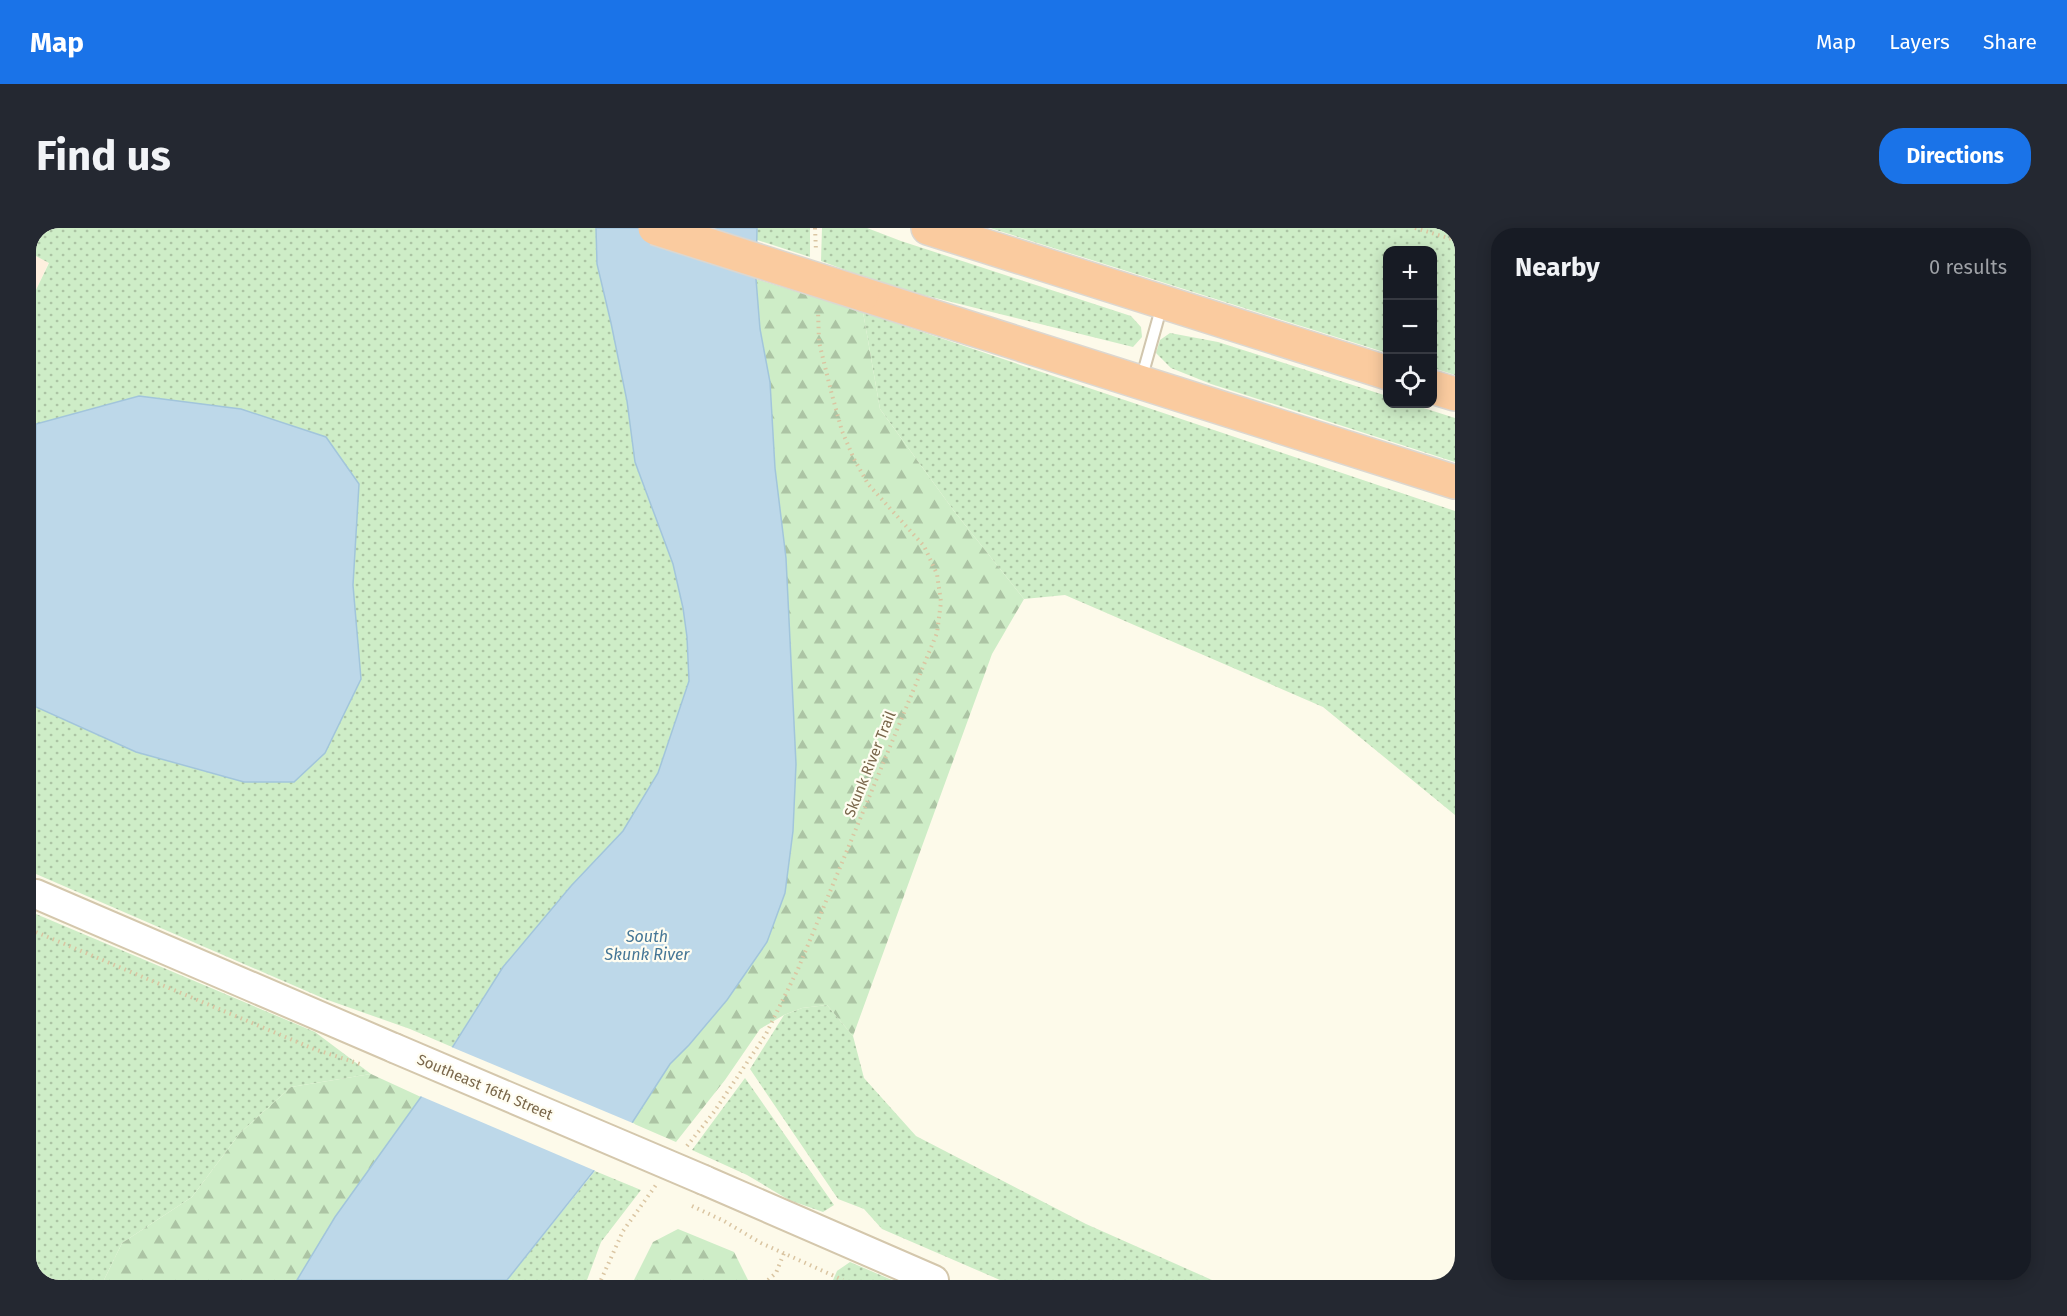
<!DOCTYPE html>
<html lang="en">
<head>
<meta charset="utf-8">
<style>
	:root { --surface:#171b24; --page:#242831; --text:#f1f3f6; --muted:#9ea1a6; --line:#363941; --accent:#1a73e8 }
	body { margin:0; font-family:"Fira Sans",sans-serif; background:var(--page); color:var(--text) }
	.controls { position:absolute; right:18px; top:18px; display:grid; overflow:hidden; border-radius:12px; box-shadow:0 3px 15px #0003 }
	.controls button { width:54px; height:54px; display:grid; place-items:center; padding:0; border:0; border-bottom:2px solid var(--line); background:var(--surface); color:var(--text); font:30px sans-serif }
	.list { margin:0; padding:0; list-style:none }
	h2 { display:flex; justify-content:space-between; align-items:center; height:78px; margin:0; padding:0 24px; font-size:26px }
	h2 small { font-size:20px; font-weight:400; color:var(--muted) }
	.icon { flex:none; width:33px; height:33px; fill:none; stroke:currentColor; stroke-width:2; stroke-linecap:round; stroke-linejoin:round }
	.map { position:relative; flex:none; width:1419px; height:1052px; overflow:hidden; border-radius:24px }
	header { display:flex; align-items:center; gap:36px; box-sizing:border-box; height:84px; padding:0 30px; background:var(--accent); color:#fff }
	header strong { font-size:28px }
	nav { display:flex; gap:33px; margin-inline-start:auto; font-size:21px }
	.intro { display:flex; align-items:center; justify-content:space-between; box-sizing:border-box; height:144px; padding:0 36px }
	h1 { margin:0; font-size:42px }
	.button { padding:15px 27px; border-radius:24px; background:var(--accent); color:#fff; font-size:21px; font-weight:700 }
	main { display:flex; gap:36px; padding:0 36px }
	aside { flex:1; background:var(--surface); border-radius:24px; box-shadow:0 3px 15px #0003 }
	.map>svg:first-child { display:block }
	.commercial { fill:#feefde }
	.grass { fill:url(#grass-dots) }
	.forest { fill:url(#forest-firs) }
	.pitch { fill:#ceedc7 }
	.water { fill:#bdd8e9; stroke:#a2c5db; stroke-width:1.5 }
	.pier { fill:#fdfaea }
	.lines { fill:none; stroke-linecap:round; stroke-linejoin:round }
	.service-casing { stroke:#d1c6ae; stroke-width:14 }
	.secondary-casing { stroke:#d4c7ac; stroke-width:32 }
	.motorway-casing { stroke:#dcd7d0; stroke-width:36 }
	.path { stroke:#dac5a2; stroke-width:4; stroke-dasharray:1.5 4.5; stroke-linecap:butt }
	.service { stroke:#fff; stroke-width:10 }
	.secondary { stroke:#fff; stroke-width:28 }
	.motorway { stroke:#facb9f; stroke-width:33 }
	.secondary-bridge-casing { stroke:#d4c7ac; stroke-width:32; stroke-linecap:butt }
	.motorway-bridge-casing { stroke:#dcd7d0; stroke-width:36; stroke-linecap:butt }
	.secondary-bridge { stroke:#fff; stroke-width:28 }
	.motorway-bridge { stroke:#facb9f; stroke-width:33 }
	.labels { text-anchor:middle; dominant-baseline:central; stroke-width:4.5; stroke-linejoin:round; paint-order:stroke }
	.street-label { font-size:15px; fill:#7a674b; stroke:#fffdf1 }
	.water-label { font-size:16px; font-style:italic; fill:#467796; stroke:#fffdf1 }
</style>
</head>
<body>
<header>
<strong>Map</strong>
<nav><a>Map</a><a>Layers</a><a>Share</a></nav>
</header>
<div class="intro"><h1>Find us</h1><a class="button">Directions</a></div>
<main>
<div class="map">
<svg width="1419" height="1052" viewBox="0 0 1419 1052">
	<defs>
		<pattern id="grass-dots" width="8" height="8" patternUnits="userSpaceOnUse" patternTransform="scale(1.5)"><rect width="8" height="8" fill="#ceedc7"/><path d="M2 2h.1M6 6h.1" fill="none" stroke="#acc4a4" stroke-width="1.8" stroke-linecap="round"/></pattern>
		<pattern id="forest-firs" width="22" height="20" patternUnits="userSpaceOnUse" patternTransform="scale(1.5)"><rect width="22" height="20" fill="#ceedc7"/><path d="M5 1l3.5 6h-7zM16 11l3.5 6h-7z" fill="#acc4a4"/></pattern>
	</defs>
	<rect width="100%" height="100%" fill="#fdfaea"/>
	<!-- commercial -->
	<path class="commercial" d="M0 28 13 34 0 62Z"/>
	<!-- grass -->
	<g class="grass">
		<path d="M0 0H560L561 36 575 95 591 173 599 234 637 336 647 380 651 409 653 453 622 545 587 603 535 658 467 739 416 819 374 801 289 771 0 646V62L13 35 0 28Z"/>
		<path d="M721 0H774V29L721 12Z"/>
		<path d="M786 0H831L865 13 1095 88 1105 99 1106 109 1097 119 855 59 785 33Z"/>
		<path d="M954 0H1407L1419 4V147L1397 140 1396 22H1352L1351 125Z"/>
		<path d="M827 84 1419 283V587L1287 479 1029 367 988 371 918 283 844 181Z"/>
		<path d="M1134 105 1182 114 1351 168 1352 176H1375L1419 190V234L1175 156 1135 140 1120 125 1124 112Z"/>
		<path d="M0 686 279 804 335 846 255 859 204 905 156 969 86 1015 68 1052H0Z"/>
		<path d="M791 777 817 808 828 850 880 908 1050 996 1176 1052H964L846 1001 828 981 802 971 714 841 748 787 766 780Z"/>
		<path d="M709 850 798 977 787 984 753 972 711 947 656 922Z"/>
		<path d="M559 943 605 962 565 1014 551 1052H471Z"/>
		<path d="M814 1034 856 1052H797L801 1043Z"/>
	</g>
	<!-- forest -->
	<g class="forest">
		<path d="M720 51 827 84 844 181 918 283 988 371 956 426 817 808 791 777 766 780 748 787 724 801 689 852 640 914 596 895 634 836 653 817 691 772 731 714 749 665 757 603 760 536 755 432 739 240 734 154 724 101Z"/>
		<path d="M335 846 385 869 299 989 261 1052H68L86 1015 156 969 204 905 255 859Z"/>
		<path d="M642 1001 698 1024 712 1052H598L617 1014Z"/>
	</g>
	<!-- pitch -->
	<path class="pitch" d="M1390 0H1419V9Z"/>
	<!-- water -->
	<g class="water">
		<path d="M560 0H721L720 51 724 101 734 154 739 240 750 330 760 536 757 603 749 665 731 714 691 772 653 817 634 836 596 895 471 1052H261L299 989 385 869 467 739 535 658 587 603 622 545 653 453 651 409 647 380 637 336 599 234 591 173 575 95 561 36Z"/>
		<path d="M103 168 205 181 290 209 323 256 317 357 325 451 289 525 258 554H208L100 524 0 479V196Z"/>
	</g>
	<!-- pier -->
	<path class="pier" d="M413 818 599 896 562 944 382 867Z"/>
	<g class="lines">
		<defs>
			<path id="service" d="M1105 152 1126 77"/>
			<g id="secondary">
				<path d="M0 666 358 820"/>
				<path d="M668 952 898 1052"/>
			</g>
			<g id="motorway">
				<path d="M892 0 1352 145"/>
				<path d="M826 66 1419 254"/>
				<path d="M1396 159 1419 166"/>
			</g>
		</defs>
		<!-- service casing -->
		<use href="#service" class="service-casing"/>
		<!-- secondary casing -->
		<use href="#secondary" class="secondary-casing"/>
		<!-- motorway casing -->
		<use href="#motorway" class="motorway-casing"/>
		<!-- path -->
		<g class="path">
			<path d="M779 0 780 23"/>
			<path d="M1379 0 1419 12"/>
			<path d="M0 704 278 821 324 836"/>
			<path d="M651 918 678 884 730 806 762 741 901 405 905 374 901 346 888 318 832 256 818 231 806 203 796 167 783 114 782 82"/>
			<path d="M656 978 688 993 725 1015 807 1052"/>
			<path d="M565 1052 587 1003 620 957"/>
			<path d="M732 1052 740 1045 748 1025"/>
		</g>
		<!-- service -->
		<use href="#service" class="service"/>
		<!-- secondary -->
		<use href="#secondary" class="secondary"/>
		<!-- motorway -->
		<use href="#motorway" class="motorway"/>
		<defs>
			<path id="secondary-bridge" d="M358 820 668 952"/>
			<path id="motorway-bridge" d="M619 0 826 66"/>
		</defs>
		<!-- secondary-bridge casing -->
		<use href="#secondary-bridge" class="secondary-bridge-casing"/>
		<!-- motorway-bridge casing -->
		<use href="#motorway-bridge" class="motorway-bridge-casing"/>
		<!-- secondary-bridge -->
		<use href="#secondary-bridge" class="secondary-bridge"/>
		<!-- motorway-bridge -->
		<use href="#motorway-bridge" class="motorway-bridge"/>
	</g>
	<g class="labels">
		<!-- street labels -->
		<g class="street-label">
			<text transform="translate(834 536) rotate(-68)">Skunk River Trail</text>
			<text transform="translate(449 859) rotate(23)">Southeast 16th Street</text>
		</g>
		<!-- water labels -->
		<g class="water-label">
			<text x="611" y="708">South<tspan x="611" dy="18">Skunk River</tspan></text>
		</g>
	</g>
</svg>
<div class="controls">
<button>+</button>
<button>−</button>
<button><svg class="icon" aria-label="locate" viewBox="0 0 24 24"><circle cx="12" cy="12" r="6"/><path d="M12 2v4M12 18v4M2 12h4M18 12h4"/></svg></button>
</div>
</div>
<aside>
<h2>Nearby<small>0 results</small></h2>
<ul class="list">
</ul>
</aside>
</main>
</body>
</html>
